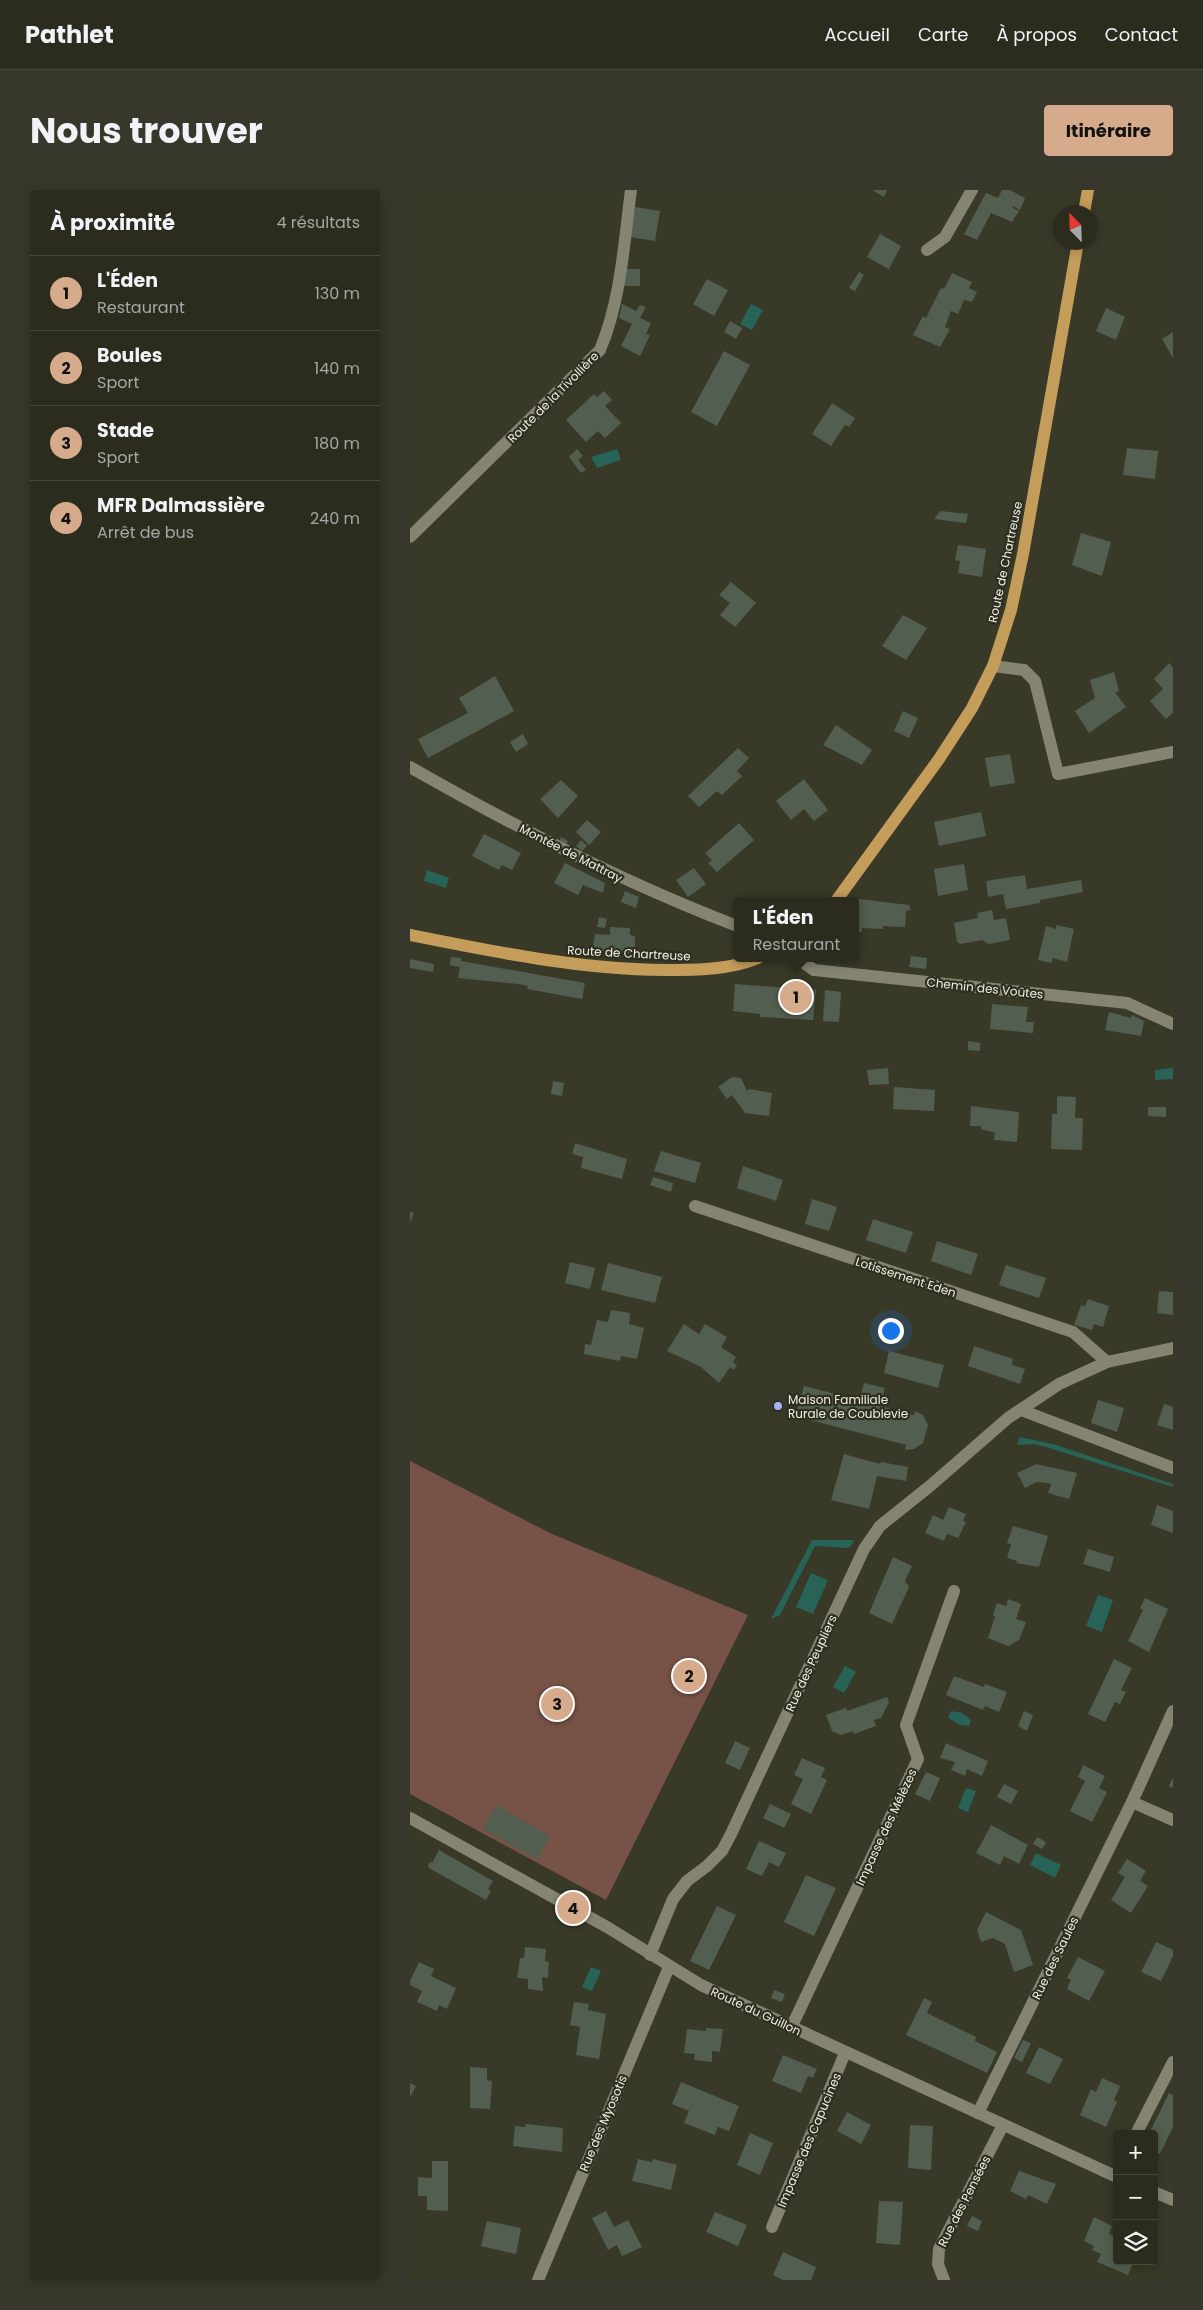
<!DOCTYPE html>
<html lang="fr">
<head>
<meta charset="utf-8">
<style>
	:root { --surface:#2b2b1e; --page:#37372b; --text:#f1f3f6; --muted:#a6a7a4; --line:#47473c; --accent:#d6ab8b }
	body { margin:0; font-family:Poppins,sans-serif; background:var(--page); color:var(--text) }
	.controls { position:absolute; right:15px; bottom:15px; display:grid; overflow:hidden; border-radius:5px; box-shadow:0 2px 12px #0003 }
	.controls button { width:45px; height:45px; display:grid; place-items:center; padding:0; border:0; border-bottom:1px solid var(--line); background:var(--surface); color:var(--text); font:25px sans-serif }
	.compass { position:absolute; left:643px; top:15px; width:45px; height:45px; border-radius:50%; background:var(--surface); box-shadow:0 2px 12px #0003; rotate:337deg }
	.you { position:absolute; left:480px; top:1140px; width:18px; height:18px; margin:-12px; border:4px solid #fff; border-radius:50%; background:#1a73e8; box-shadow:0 0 0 8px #1a73e833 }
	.badge { display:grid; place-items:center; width:32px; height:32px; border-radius:50%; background:var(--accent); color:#111; font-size:16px; font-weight:700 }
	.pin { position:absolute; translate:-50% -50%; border:2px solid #fff; box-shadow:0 1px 5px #0006 }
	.popup { position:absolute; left:324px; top:707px; width:125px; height:65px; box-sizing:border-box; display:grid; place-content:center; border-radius:5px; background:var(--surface); filter:drop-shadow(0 1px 4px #0005); font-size:16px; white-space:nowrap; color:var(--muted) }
	.popup b { font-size:19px; color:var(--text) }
	.popup::after { content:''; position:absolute; left:50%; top:100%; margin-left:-10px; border:10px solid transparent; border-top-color:var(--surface) }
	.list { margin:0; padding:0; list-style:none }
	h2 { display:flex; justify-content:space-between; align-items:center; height:65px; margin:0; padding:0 20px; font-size:21px }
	h2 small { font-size:16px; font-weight:400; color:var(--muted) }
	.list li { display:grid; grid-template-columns:32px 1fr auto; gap:15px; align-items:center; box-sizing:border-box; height:75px; padding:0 20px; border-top:1px solid var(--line) }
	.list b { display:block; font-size:19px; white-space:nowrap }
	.list p { margin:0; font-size:16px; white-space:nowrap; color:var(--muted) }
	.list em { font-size:16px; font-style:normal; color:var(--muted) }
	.icon { flex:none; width:28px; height:28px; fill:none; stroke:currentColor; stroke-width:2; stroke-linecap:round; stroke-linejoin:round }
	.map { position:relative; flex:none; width:763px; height:2090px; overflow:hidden; border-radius:5px }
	header { display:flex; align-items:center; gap:30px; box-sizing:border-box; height:70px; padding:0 25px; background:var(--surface); border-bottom:1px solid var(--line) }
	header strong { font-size:24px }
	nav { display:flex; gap:28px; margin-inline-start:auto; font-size:18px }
	.intro { display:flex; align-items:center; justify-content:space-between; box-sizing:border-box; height:120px; padding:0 30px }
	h1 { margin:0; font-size:35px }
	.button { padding:12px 22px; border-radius:5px; background:var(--accent); color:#111; font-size:18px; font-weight:700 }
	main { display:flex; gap:30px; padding:0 30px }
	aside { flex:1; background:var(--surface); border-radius:5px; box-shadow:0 2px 12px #0003 }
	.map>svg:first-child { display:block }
	.green { fill:#775246 }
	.water { fill:#276357 }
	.building { fill:#525e50 }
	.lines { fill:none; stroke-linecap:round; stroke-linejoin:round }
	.minor { stroke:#848471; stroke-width:12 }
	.tertiary { stroke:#848471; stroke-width:12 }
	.primary { stroke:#c59d5b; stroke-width:12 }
	.poi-dot { fill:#abaffb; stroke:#2f2f1f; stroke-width:2 }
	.labels { text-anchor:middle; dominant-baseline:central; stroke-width:4.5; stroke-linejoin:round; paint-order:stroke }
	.street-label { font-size:12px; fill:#eff0e5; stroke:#2f2f1f }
	.poi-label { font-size:12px; fill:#eff0e5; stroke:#2f2f1f; text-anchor:start }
</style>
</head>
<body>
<header>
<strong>Pathlet</strong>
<nav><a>Accueil</a><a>Carte</a><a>À propos</a><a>Contact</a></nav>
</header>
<div class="intro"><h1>Nous trouver</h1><a class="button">Itinéraire</a></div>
<main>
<aside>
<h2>À proximité<small>4 résultats</small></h2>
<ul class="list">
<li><span class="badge">1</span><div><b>L'Éden</b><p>Restaurant</p></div><em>130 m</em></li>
<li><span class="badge">2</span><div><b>Boules</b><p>Sport</p></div><em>140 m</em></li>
<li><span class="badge">3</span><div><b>Stade</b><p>Sport</p></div><em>180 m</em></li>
<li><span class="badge">4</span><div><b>MFR Dalmassière</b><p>Arrêt de bus</p></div><em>240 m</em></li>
</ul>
</aside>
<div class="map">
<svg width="763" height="2090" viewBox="0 0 763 2090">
	<rect width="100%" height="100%" fill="#393928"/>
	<!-- green -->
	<path class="green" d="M0 1271 142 1344 338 1425 196 1710 0 1604Z"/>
	<!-- water -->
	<g class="water">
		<path d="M341 114 353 120 342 140 330 134Z"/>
		<path d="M207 259 211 270 187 278 181 267Z"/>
		<path d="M17 680 39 688 36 698 14 691Z"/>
		<path d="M763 878V889L745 890V880Z"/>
		<path d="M610 1247 643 1254 763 1294V1297L636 1257 624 1254 607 1255Z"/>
		<path d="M402 1350H444L441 1356 437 1358 405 1356 370 1425 361 1429Z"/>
		<path d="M401 1383 418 1390 403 1424 386 1417Z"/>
		<path d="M688 1405 703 1410 692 1442 676 1436Z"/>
		<path d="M435 1476 446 1482 434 1503 423 1497Z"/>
		<path d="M541 1521 552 1523 561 1530 559 1536 550 1535 538 1528Z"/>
		<path d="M556 1598 566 1601 558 1622 548 1618Z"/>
		<path d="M626 1663 651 1675 645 1688 620 1675Z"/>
		<path d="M181 1777 191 1781 182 1801 172 1797Z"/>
	</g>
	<!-- building -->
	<g class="building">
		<path d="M462 0H477L474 7Z"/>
		<path d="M592 0H600L615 8 610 20 603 16V18L609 21 602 32 581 23 567 50 554 44 576 3 588 8Z"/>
		<path d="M225 17 250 21 245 51 220 47Z"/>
		<path d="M470 44 491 56 479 79 457 67Z"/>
		<path d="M215 79H230V96H213Z"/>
		<path d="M449 82 454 85 445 101 439 98Z"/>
		<path d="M542 83 562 92 559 98 567 102 562 112 554 110 548 124 541 121 535 137 540 139 530 157 503 145 513 126 516 128 531 98 534 99Z"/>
		<path d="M297 89 318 100 304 126 283 114Z"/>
		<path d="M212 114 226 121 230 115 236 117 230 128 241 133 236 144 240 145 230 166 211 156 222 134 209 128Z"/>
		<path d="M696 118 715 127 706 150 686 141Z"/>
		<path d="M320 131 332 138 326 149 314 142Z"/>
		<path d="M763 142V168L752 149Z"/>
		<path d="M314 161 340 175 307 236 281 222Z"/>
		<path d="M194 201 202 210 195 216 211 233 195 248 188 241 176 252 156 230 184 204 187 207Z"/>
		<path d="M422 213 445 228 439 237 435 235 421 256 402 244Z"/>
		<path d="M717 258 748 261 745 289 713 285Z"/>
		<path d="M167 259 173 266 168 270 176 280 171 283 159 267Z"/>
		<path d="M530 321 558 324 556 333 524 329Z"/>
		<path d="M671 343 701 352 692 386 662 375Z"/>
		<path d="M548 355 576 359 572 387 548 383 550 371 545 370Z"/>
		<path d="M321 392 346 413 325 437 310 425 320 413 309 405Z"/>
		<path d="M493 425 517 438 496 470 472 456Z"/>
		<path d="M759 473 763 478V523L756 529 740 511 753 499 744 489Z"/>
		<path d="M704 482 709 501 705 502 716 517 679 543 665 521 685 508 680 490Z"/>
		<path d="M85 486 104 521 18 568 8 549 58 523 49 508Z"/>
		<path d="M493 521 508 528 499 548 484 541Z"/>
		<path d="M426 535 462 560 452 575 413 555Z"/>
		<path d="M113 544 118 554 106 562 100 552Z"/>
		<path d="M328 558 339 568 327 581 332 586 312 605 307 601 289 617 278 606Z"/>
		<path d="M600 564 605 593 580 597 575 568Z"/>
		<path d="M394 589 418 620 404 631 394 619 381 630 366 611Z"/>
		<path d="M151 590 168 606 148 628 130 609Z"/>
		<path d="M571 622 576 646 529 656 524 632Z"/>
		<path d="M177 630 191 642 179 655 166 642Z"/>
		<path d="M329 633 344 650 307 682 298 673 302 670 295 663Z"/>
		<path d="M74 644 111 663 102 680 92 675 89 680 62 666Z"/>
		<path d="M151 647 158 651 155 659 148 655Z"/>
		<path d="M171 650 177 656 172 661 166 656Z"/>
		<path d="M155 673 195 693 193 703 173 695 168 705 144 693Z"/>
		<path d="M554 674 558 700 528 706 524 679Z"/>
		<path d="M284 678 296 694 278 707 266 690Z"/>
		<path d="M615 685 617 699 671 690 673 702 630 710V713L596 719 593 704 578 707 576 691Z"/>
		<path d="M215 701 229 707 226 718 211 712Z"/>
		<path d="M449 709 499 715 501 720 496 721 495 737 473 736V739L452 738V742L445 741V714Z"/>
		<path d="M582 720 584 730 596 728 600 750 579 754 572 750 551 754 547 752 544 733 568 728 567 723Z"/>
		<path d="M189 727 197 729 195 738 187 737Z"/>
		<path d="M646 735 664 739 657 772 643 768 641 773 628 770 636 736 646 739Z"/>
		<path d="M200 737 220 738V745L225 746V764L182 763 185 744 200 745Z"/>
		<path d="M501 766 517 768 516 779 499 777Z"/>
		<path d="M41 767 51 768V771L175 793 172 809 117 799 118 796 108 794 48 788 50 777 40 775Z"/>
		<path d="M0 769 24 774 23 782 0 778Z"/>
		<path d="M325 794 406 800 403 830 350 827V824L323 821Z"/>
		<path d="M415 800 431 802 429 832 413 831Z"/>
		<path d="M582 814 618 817 616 832H624L623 843 580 839Z"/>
		<path d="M699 822 721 828 722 825 734 831 731 846 695 840Z"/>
		<path d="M558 851 570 853V861L558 860Z"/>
		<path d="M478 878 479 894 459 895 457 880Z"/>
		<path d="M322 887 331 888 337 901 339 899 362 903 359 926 335 923 322 905 317 909 308 897Z"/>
		<path d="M143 891 154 893 152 906 141 904Z"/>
		<path d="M484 897 525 900 524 921 483 919Z"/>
		<path d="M647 906 666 907 665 928H673L672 960 641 959 642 924H647Z"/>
		<path d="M561 916 609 922 607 952 584 950 585 943 571 939V936H560Z"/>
		<path d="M738 917H756V927L738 926Z"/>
		<path d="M165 953 217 969 212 989 171 978 173 967 162 964Z"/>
		<path d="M251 961 291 973 285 993 244 981Z"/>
		<path d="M333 976 373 990 366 1011 327 998Z"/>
		<path d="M243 987 263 993 261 1002 240 995Z"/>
		<path d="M402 1009 427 1017 419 1041 395 1034Z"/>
		<path d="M0 1022 4 1023 0 1033Z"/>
		<path d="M463 1029 503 1042 496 1063 456 1050Z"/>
		<path d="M527 1051 568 1064 561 1085 521 1071Z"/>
		<path d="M160 1072 185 1078 180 1099 155 1093Z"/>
		<path d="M198 1073 252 1087 245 1113 191 1100Z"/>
		<path d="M596 1075 636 1088 629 1108 589 1095Z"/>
		<path d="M749 1101 763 1102V1125L747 1123Z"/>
		<path d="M678 1109 699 1116 693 1137 684 1134 682 1140 664 1135 671 1115 675 1116Z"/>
		<path d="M201 1120 220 1123 219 1134 234 1138 227 1169 211 1166 210 1171 174 1164 175 1154 181 1155 187 1130 198 1132Z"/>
		<path d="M274 1134 289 1144 295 1134 317 1147 311 1157 326 1167 323 1172 327 1175 324 1180 320 1177 309 1193 291 1177 257 1161Z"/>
		<path d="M564 1156 603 1169 602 1175 615 1179 610 1194 558 1176Z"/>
		<path d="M479 1161 534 1175 528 1198 474 1183Z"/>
		<path d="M454 1193 475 1198 470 1216 504 1225 505 1221 513 1225 518 1235 513 1253 504 1259 495 1260 496 1255 385 1226 394 1196 449 1210Z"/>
		<path d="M688 1210 714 1218 707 1242 681 1233Z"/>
		<path d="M754 1214 763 1217V1240L747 1235Z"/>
		<path d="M434 1264 470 1274 471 1272 498 1277 496 1291 467 1286 459 1319 421 1310Z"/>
		<path d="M626 1274 667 1283 659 1309 638 1303 641 1294 637 1293 627 1292 615 1298 607 1283Z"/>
		<path d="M747 1315 763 1321V1343L741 1335Z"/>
		<path d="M539 1317 556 1324 553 1331 556 1332 548 1348 537 1344 534 1351 515 1343 523 1325 533 1330Z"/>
		<path d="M603 1336 638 1346 629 1377 606 1373 607 1371 597 1368 601 1354 597 1353Z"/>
		<path d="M678 1359 704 1367 700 1382 673 1374Z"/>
		<path d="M483 1367 502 1376 495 1391 499 1397 482 1434 459 1423Z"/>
		<path d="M735 1408 758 1419 739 1462 718 1451 733 1420 730 1418Z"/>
		<path d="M598 1409 611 1414 606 1429 616 1432 609 1450 598 1456 578 1448 585 1426 583 1425 587 1413 596 1416Z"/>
		<path d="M704 1469 722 1478 711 1500 716 1502 710 1514 705 1512 695 1532 678 1524Z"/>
		<path d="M544 1486 574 1497 575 1494 597 1502 589 1522 575 1516 573 1520 536 1505Z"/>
		<path d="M477 1507 479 1512 471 1528 464 1530 466 1536 444 1544 443 1541 431 1545 422 1541 416 1525 436 1518 437 1521Z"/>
		<path d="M614 1521 623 1525 617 1541 608 1536Z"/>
		<path d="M325 1551 340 1558 330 1580 315 1573Z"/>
		<path d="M536 1553 578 1571 572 1586 557 1579 555 1586 541 1580 545 1572 530 1568Z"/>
		<path d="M392 1568 415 1578 411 1587 417 1590 401 1624 381 1614 393 1589 384 1585Z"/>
		<path d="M673 1575 695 1586 689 1598 697 1602 682 1632 660 1621 675 1591 668 1587Z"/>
		<path d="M516 1582 530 1588 520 1611 505 1604Z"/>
		<path d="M763 1587V1598L759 1596Z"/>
		<path d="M594 1594 608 1601 601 1614 587 1607Z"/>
		<path d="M360 1614 381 1624 374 1638 353 1628Z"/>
		<path d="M86 1615 140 1646 127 1669 73 1639Z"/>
		<path d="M581 1635 618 1655 609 1674 594 1666 590 1675 566 1663Z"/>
		<path d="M627 1647 636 1652 632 1659 623 1654Z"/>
		<path d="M349 1651 376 1663 369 1677 359 1672 352 1686 336 1679Z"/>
		<path d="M29 1660 83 1691 78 1699 81 1701 76 1710 19 1678 18 1675 20 1672 22 1673Z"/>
		<path d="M717 1669 736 1681 730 1691 738 1696 721 1723 701 1710 715 1687 708 1683Z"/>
		<path d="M396 1685 426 1698 404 1746 374 1732Z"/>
		<path d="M307 1716 326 1725 299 1780 280 1771Z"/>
		<path d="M576 1722 611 1740 623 1775 604 1782 595 1754 583 1748 571 1752 567 1740Z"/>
		<path d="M746 1752 763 1760V1766L751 1791 731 1782Z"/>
		<path d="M115 1757 136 1759 135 1771 139 1772 138 1788 132 1787 133 1801 118 1799V1789L107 1788 110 1768H114Z"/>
		<path d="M668 1767 695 1781 679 1811 657 1799 661 1790 657 1788Z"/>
		<path d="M9 1772 24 1779 21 1786 46 1798 37 1819 29 1815 27 1821 7 1812 12 1801 0 1795V1791Z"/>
		<path d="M364 1800 375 1804 372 1812 361 1808Z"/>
		<path d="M514 1808 522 1812 517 1823 566 1847 565 1851 587 1862 577 1883 496 1845Z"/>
		<path d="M164 1812 179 1814 178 1820 196 1824 189 1869 166 1865 170 1837 160 1835Z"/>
		<path d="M296 1838 313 1839 310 1862 302 1861V1872L284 1870 285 1864 274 1863 277 1839 296 1841Z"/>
		<path d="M613 1850 621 1853 612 1872 604 1868Z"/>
		<path d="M629 1857 653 1869 640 1894 616 1883Z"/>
		<path d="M373 1865 407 1879 403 1888 398 1886 391 1903 362 1891Z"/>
		<path d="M60 1877 77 1878V1890L82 1891 80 1919 60 1918Z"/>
		<path d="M692 1888 710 1896 704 1910 707 1912 696 1937 670 1925 681 1899 686 1902Z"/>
		<path d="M271 1892 329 1916 319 1941 308 1937 305 1945 274 1933 279 1921 262 1914Z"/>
		<path d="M0 1893 6 1896 0 1907Z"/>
		<path d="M759 1903 763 1905V1937L750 1964 744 1961V1944H739Z"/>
		<path d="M437 1922 461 1935 451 1954 427 1941Z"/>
		<path d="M116 1934 153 1938 152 1962 103 1956 105 1936 115 1937Z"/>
		<path d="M500 1935 523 1936 521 1980 498 1978Z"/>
		<path d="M340 1943 363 1953 350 1985 327 1975Z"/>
		<path d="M228 1969 242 1972 243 1969 267 1975 261 2000 222 1991Z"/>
		<path d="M22 1971H38V2021L17 2020V2006H8V1987L22 1988Z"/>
		<path d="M609 1981 646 1994 637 2014 618 2005 616 2009 600 2001Z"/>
		<path d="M469 2011 493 2012 490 2055 466 2053Z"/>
		<path d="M196 2021 204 2037 218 2030 232 2057 212 2066 207 2055 198 2060 182 2028Z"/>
		<path d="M305 2022 337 2035 328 2056 296 2042Z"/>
		<path d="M562 2026 572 2031 568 2041 557 2036Z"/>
		<path d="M684 2027 702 2036 699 2044 707 2047V2071H724L718 2085 687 2072 691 2064 682 2060 684 2056 674 2051Z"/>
		<path d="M77 2031 111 2038 106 2064 71 2056Z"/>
		<path d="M373 2062 406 2077 401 2090H373L363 2085Z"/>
	</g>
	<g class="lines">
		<!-- minor -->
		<g class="minor">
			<path d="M517 60 535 47 562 0"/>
			<path d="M0 347 190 160C211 110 214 53 221 0"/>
			<path d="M583 476 614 480 625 491 648 584 763 562"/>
			<path d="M0 577C105 637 214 693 327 736"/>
			<path d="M387 768 404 780 717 813 763 834"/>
			<path d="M285 1016 663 1142 697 1172"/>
			<path d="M611 1220 763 1278"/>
			<path d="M722 1612 763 1630"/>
			<path d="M240 1765 263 1709 277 1691 297 1676 312 1661 321 1644 454 1359 470 1336 520 1296 598 1228 649 1194 697 1172 763 1158"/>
			<path d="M381 1838 508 1569 496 1535 544 1401"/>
			<path d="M568 1923 722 1612 763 1521"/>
			<path d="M726 1944 763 1872"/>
			<path d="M362 2037 435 1863"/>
			<path d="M128 2090 259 1777"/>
			<path d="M534 2090 528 2074 529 2059 593 1935"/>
		</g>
		<!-- tertiary -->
		<g class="tertiary">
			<path d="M0 1628 197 1737 291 1795 707 1987"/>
			<path d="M744 2002 763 2010"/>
		</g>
		<!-- primary -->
		<g class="primary">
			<path d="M674 22 678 0"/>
			<path d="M426 711 529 569 562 518 583 476 601 420 613 364 668 52"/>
			<path d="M0 745C85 762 168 779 255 780 285 780 320 780 348 768"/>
		</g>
	</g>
	<!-- markers -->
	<circle class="poi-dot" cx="368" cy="1216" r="5"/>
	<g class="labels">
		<!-- street labels -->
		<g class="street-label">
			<text transform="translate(143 207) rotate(-45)">Route de la Tivollière</text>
			<text transform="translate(595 372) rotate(-78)">Route de Chartreuse</text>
			<text transform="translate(161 663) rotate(27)">Montée de Mattray</text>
			<text transform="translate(219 763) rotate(3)">Route de Chartreuse</text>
			<text transform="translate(575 798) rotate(6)">Chemin des Voûtes</text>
			<text transform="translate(496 1087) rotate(18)">Lotissement Eden</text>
			<text transform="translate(401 1473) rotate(-65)">Rue des Peupliers</text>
			<text transform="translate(476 1637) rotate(-65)">Impasse des Mélèzes</text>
			<text transform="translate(645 1768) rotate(-64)">Rue des Saules</text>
			<text transform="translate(346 1821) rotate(25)">Route du Guillon</text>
			<text transform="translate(193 1933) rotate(-67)">Rue des Myosotis</text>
			<text transform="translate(399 1950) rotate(-67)">Impasse des Capucines</text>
			<text transform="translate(554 2011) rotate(-63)">Rue des Pensées</text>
		</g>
		<!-- poi labels -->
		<g class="poi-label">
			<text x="378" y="1209">Maison Familiale<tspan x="378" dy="14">Rurale de Coublevie</tspan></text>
		</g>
	</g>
</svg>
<div class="controls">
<button>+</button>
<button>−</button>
<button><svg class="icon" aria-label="layers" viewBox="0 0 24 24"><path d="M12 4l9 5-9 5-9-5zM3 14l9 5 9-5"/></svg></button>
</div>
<svg class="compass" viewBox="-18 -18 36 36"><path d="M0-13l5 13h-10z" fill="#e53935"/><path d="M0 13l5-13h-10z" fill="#a6a7a4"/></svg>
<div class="you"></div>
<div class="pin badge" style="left:386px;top:807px">1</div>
<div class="popup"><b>L'Éden</b>Restaurant</div>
<div class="pin badge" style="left:279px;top:1486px">2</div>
<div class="pin badge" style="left:147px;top:1514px">3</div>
<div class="pin badge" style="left:163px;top:1718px">4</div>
</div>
</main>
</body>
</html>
